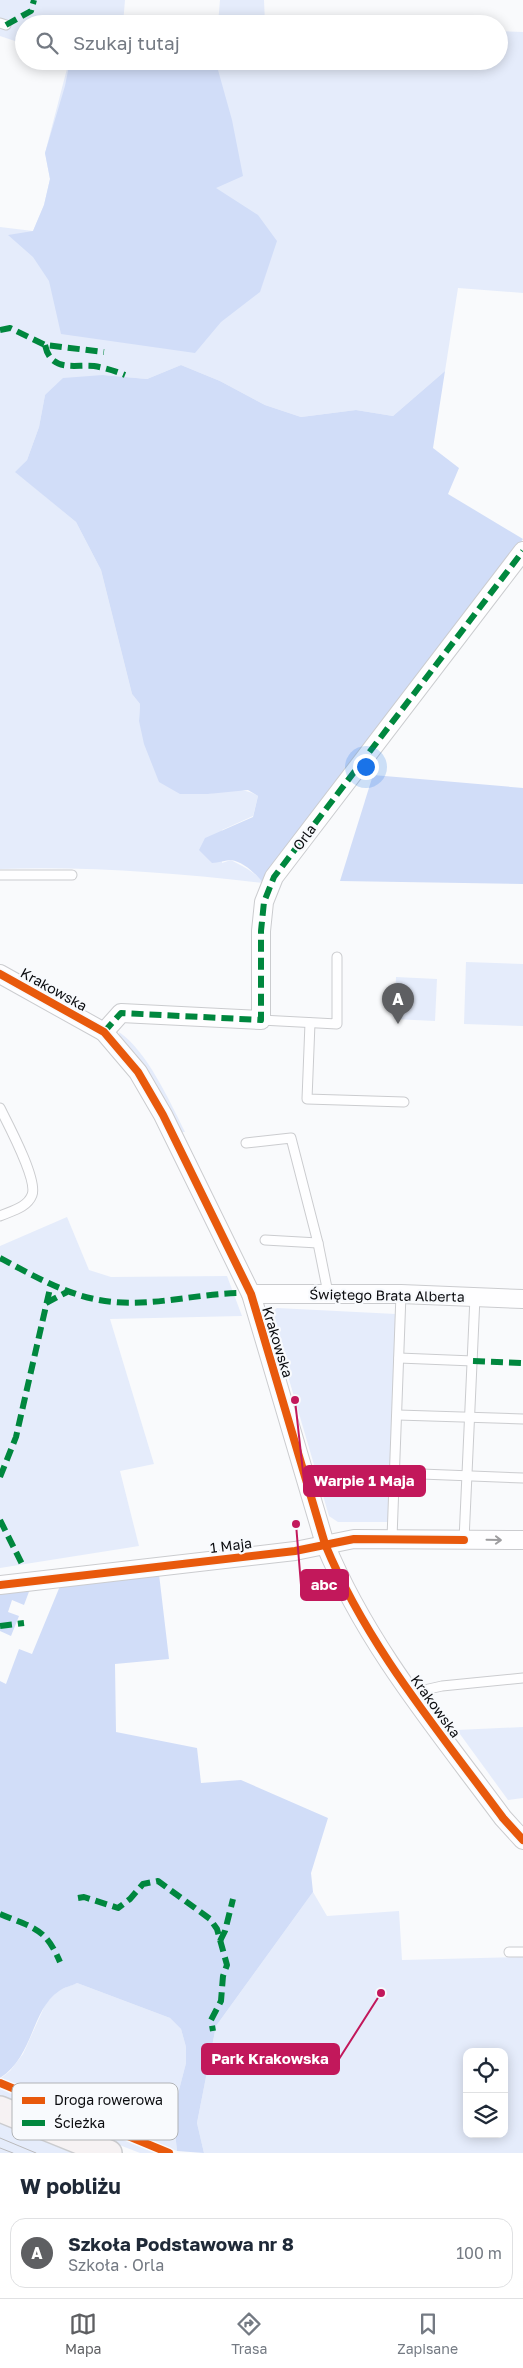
<!DOCTYPE html>
<html lang="pl">
<head>
<meta charset="utf-8">
<style>
	:root { --surface:#fff; --page:#f6f6f7; --text:#1f2937; --muted:#747a83; --line:#e0e1e3; --accent:#5e5f62 }
	body { margin:0; font-family:"Golos Text",sans-serif; background:var(--page); color:var(--text) }
	.controls { position:absolute; right:15px; bottom:15px; display:grid; overflow:hidden; border-radius:10px; box-shadow:0 2px 12px #0003 }
	.controls button { width:45px; height:45px; display:grid; place-items:center; padding:0; border:0; border-bottom:1px solid var(--line); background:var(--surface); color:var(--text); font:25px sans-serif }
	.you { position:absolute; left:365px; top:766px; width:18px; height:18px; margin:-12px; border:4px solid #fff; border-radius:50%; background:#1a73e8; box-shadow:0 0 0 8px #1a73e833 }
	.badge { display:grid; place-items:center; width:32px; height:32px; border-radius:50%; background:var(--accent); color:#fff; font-size:16px; font-weight:700 }
	.pin { position:absolute; translate:-50% -41px; filter:drop-shadow(0 1px 2px #0008) }
	.pin::after { content:''; position:absolute; top:26px; width:18px; height:15px; background:inherit; clip-path:polygon(0 0,100% 0,50% 100%) }
	.list { margin:0; padding:0; list-style:none }
	h2 { display:flex; justify-content:space-between; align-items:center; height:65px; margin:0; padding:0 20px; font-size:21px }
	h2 small { font-size:16px; font-weight:400; color:var(--muted) }
	.list li { display:grid; grid-template-columns:32px 1fr auto; gap:15px; align-items:center; box-sizing:border-box; height:70px; margin:0 10px 10px; padding:0 10px; border:1px solid var(--line); border-radius:15px }
	.list b { display:block; font-size:19px; white-space:nowrap }
	.list p { margin:0; font-size:16px; white-space:nowrap; color:var(--muted) }
	.list em { font-size:16px; font-style:normal; color:var(--muted) }
	.icon { flex:none; width:28px; height:28px; fill:none; stroke:currentColor; stroke-width:2; stroke-linecap:round; stroke-linejoin:round }
	.map { position:relative; flex:none; width:523px; height:2153px; overflow:hidden }
	.search { position:absolute; background:var(--surface); box-shadow:0 2px 12px #0003; left:15px; right:15px; top:15px; height:55px; display:flex; align-items:center; gap:12px; box-sizing:border-box; padding:0 18px; border-radius:28px; color:var(--muted); font-size:19px }
	.sheet { height:145px; background:var(--surface) }
	nav { display:flex; justify-content:space-around; align-items:center; box-sizing:border-box; height:70px; border-top:1px solid var(--line); background:var(--surface); font-size:14px; color:var(--muted) }
	nav a { display:grid; justify-items:center; gap:2px }
	nav .on { color:var(--accent) }
	.map>svg:first-child { display:block }
	.green { fill:#e5ecfb; fill-rule:evenodd }
	.forest { fill:#d1ddf8 }
	.lines { fill:none; stroke-linecap:round; stroke-linejoin:round }
	.service-casing { stroke:#cbcccf; stroke-width:11 }
	.minor-casing { stroke:#cbcccf; stroke-width:20 }
	.secondary-casing { stroke:#cbcccf; stroke-width:28 }
	.service { stroke:#fefeff; stroke-width:9 }
	.minor { stroke:#fefeff; stroke-width:18 }
	.secondary { stroke:#f6f2f3; stroke-width:25 }
	.tram { stroke:#b9b9bb; stroke-width:1 }
	.quiet { stroke:#00873e; stroke-width:6; stroke-dasharray:12 6; stroke-linecap:butt }
	.cycleway-casing { stroke:#f8fafd; stroke-width:11 }
	.cycleway { stroke:#e8590c; stroke-width:8 }
	.oneway { stroke:#9d9d9f }
	.labels { text-anchor:middle; dominant-baseline:central; stroke-width:4.5; stroke-linejoin:round; paint-order:stroke }
	.street-label { font-size:14px; fill:#0b0c0f; stroke:#f8fafd }
	.key { fill:#f8fafd; stroke:#b1b3b6; stroke-width:1 }
	.key-label { font-size:14px; fill:#0b0c0f }
	.leader { fill:none; stroke:#c2185b; stroke-width:2 }
	.callout-dot { fill:#c2185b; stroke:#f8fafd; stroke-width:2 }
	.callout { fill:#c2185b; stroke:#c2185b; stroke-width:2 }
	.callout-label { font-size:15px; text-anchor:middle; font-weight:bold; fill:#fff }
</style>
</head>
<body>
<div class="map">
<svg width="523" height="2153" viewBox="0 0 523 2153">
	<rect width="100%" height="100%" fill="#f9fafc"/>
	<!-- green -->
	<g class="green">
		<path d="M0 0H125L123 24H24V44L0 36Z"/>
		<path d="M220 0H264L265 24H218Z"/>
		<path d="M499 31 523 32V293L458 288 445 371 393 416 356 410 301 417 265 405 220 381 181 365 147 379 103 375 45 395 39 427 27 460 16 472 76 522 101 570 132 694 140 704 139 721 208 794C226 790 242 786 258 796L253 816 222 830V863L231 860C244 867 254 871 263 883 176 873 88 866 0 869V227L33 231 44 205 50 179 45 153 69 61H499Z"/>
		<path d="M466 962 523 964V1026L464 1024Z"/>
		<path d="M396 977 437 979 435 1021 394 1019Z"/>
		<path d="M119 1032C147 1051 170 1102 185 1132H181C167 1106 155 1080 136 1057 130 1050 119 1042 119 1032Z"/>
		<path d="M67 1217 89 1270 111 1277 227 1276 242 1316 110 1319 154 1464 120 1471 139 1546 0 1568V1246Z"/>
		<path d="M277 1308 396 1314 390 1522H338L329 1516 271 1318 272 1312Z"/>
		<path d="M523 1727V1798L508 1800 457 1730Z"/>
		<path d="M313 1892 327 1916 399 1911 402 1960 523 1957V2153H204L197 2123 216 2026ZM467 2052H504V2134H467Z"/>
		<path d="M77 1983 170 2018 181 2029 186 2047V2063L173 2113 177 2151 0 2079 10 2071 23 2054 46 2003 59 1990Z"/>
		<path d="M0 2088 157 2153H140L122 2146 0 2095Z"/>
		<path d="M0 2123 72 2153H0Z"/>
	</g>
	<!-- forest -->
	<g class="forest">
		<path d="M70 61H128L218 70 232 120 243 176 216 188 258 215 277 241 260 292 221 322 195 353 61 334 49 281 33 257 8 235 33 231 44 205 50 179 45 153 65 86Z"/>
		<path d="M181 365 220 381 265 405 301 417 356 410 393 416 445 371 433 448 459 468 448 494 523 539 263 883C256 874 244 862 231 860 226 860 218 863 212 863L199 850 205 838 253 817 258 796 248 790 208 794H180L159 782 144 744 139 721 140 704 132 694 101 570 76 522 15 472 27 460 39 427 45 395 63 378 103 375 147 379Z"/>
		<path d="M373 775 523 788V884L340 881Z"/>
		<path d="M159 1574 169 1659 115 1664 116 1732 197 1748 201 1783 241 1780 328 1818 311 1873 313 1892 216 2026 197 2123 204 2153 177 2151 173 2113 186 2063V2047L181 2029 170 2018 77 1983C72 1986 64 1987 59 1991 31 2010 34 2056 0 2078V1681L6 1684 19 1649 32 1654 60 1586Z"/>
		<path d="M30 1589 24 1605 12 1600 8 1612 19 1616 11 1636 0 1631V1593Z"/>
	</g>
	<g class="lines">
		<defs>
			<g id="service">
				<path d="M0 23 6 25"/>
				<path d="M0 875H72"/>
				<path d="M261 1020 337 1024V957"/>
				<path d="M310 1023 307 1099 404 1102"/>
				<path d="M0 1108C8 1124 38 1180 32 1195 27 1208 11 1211 0 1216"/>
				<path d="M246 1143 291 1138 318 1243 328 1293"/>
				<path d="M265 1240 318 1243"/>
				<path d="M399 1358 473 1361"/>
				<path d="M398 1415 523 1419"/>
				<path d="M396 1473 523 1478"/>
				<path d="M392 1538 401 1294"/>
				<path d="M464 1540 475 1297"/>
				<path d="M411 1693 442 1686 523 1678"/>
				<path d="M509 1952H523"/>
			</g>
			<g id="minor">
				<path d="M0 974 104 1032 138 1072 163 1115 251 1294 325 1544C367 1646 438 1730 503 1818L523 1840"/>
				<path d="M104 1032 121 1013 261 1020V931L264 902 274 877 523 551"/>
				<path d="M251 1294H401L523 1299"/>
				<path d="M0 1585 295 1551 354 1539 523 1540"/>
			</g>
			<path id="secondary" d="M0 2109 109 2153"/>
		</defs>
		<!-- service casing -->
		<use href="#service" class="service-casing"/>
		<!-- minor casing -->
		<use href="#minor" class="minor-casing"/>
		<!-- secondary casing -->
		<use href="#secondary" class="secondary-casing"/>
		<!-- service -->
		<use href="#service" class="service"/>
		<!-- minor -->
		<use href="#minor" class="minor"/>
		<!-- secondary -->
		<use href="#secondary" class="secondary"/>
		<!-- tram -->
		<g class="tram">
			<path d="M0 2138 36 2153"/>
			<path d="M0 2148 13 2153"/>
		</g>
		<!-- quiet -->
		<g class="quiet">
			<path d="M6 25 31 11 34 0"/>
			<path d="M0 330 10 328 45 345 104 352"/>
			<path d="M45 345C51 373 75 364 94 366 105 368 115 371 125 375"/>
			<path d="M104 1032 121 1013 261 1020V931L264 902 274 877 523 551"/>
			<path d="M0 1258C36 1277 71 1298 113 1302 154 1306 196 1294 238 1293"/>
			<path d="M46 1303 67 1292"/>
			<path d="M473 1361 523 1363"/>
			<path d="M0 1477 16 1437 51 1284"/>
			<path d="M0 1520 23 1566"/>
			<path d="M0 1626 24 1623"/>
			<path d="M78 1898 84 1897 118 1908 130 1899 143 1884 158 1881 210 1919 217 1929 227 1965 223 1976 221 2001 211 2020 213 2031"/>
			<path d="M0 1914C33 1928 45 1927 60 1962"/>
			<path d="M220 1941 225 1931 233 1899"/>
		</g>
		<defs>
			<g id="cycleway">
				<path d="M0 974 104 1032 138 1072 163 1115 251 1294 325 1544C367 1646 438 1730 503 1818L523 1840"/>
				<path d="M0 1585 295 1551 354 1539 464 1540"/>
				<path d="M0 2083 169 2153"/>
			</g>
		</defs>
		<!-- cycleway casing -->
		<use href="#cycleway" class="cycleway-casing"/>
		<!-- cycleway -->
		<use href="#cycleway" class="cycleway"/>
	</g>
	<!-- one-way arrows -->
	<defs><path id="oneway-shaft" d="M-6 0H5M1.5-3L5.5 0L1.5 3" fill="none" stroke-width="1.6" stroke-linecap="round" stroke-linejoin="round" transform="scale(1.25)"/></defs>
	<use class="oneway" href="#oneway-shaft" transform="translate(494 1540) rotate(1)"/>
	<g class="labels">
		<!-- street labels -->
		<g class="street-label">
			<text transform="translate(304 837) rotate(-53)">Orla</text>
			<text transform="translate(54 989) rotate(29)">Krakowska</text>
			<text transform="translate(387 1295) rotate(1)">Świętego Brata Alberta</text>
			<text transform="translate(278 1342) rotate(73)">Krakowska</text>
			<text transform="translate(231 1545) rotate(-7)">1 Maja</text>
			<text transform="translate(436 1706) rotate(54)">Krakowska</text>
		</g>
	</g>
	<!-- legend -->
	<rect x="12" y="2083" width="166" height="57" rx="8" class="key"/>
	<rect x="22" y="2097" width="23" height="7" fill="#e8590c"/>
	<rect x="22" y="2120" width="23" height="6" fill="#00873e"/>
	<g class="key-label">
		<text x="54" y="2105">Droga rowerowa</text>
		<text x="54" y="2128">Ścieżka</text>
	</g>
	<!-- callouts -->
	<path class="leader" d="M295 1400L304 1481M296 1524L301 1585M381 1993L339 2059"/>
	<g class="callout-dot">
		<circle cx="295" cy="1400" r="5"/>
		<circle cx="296" cy="1524" r="5"/>
		<circle cx="381" cy="1993" r="5"/>
	</g>
	<g class="callout">
		<rect x="304" y="1466" width="121" height="30" rx="5"/>
		<rect x="301" y="1570" width="47" height="30" rx="5"/>
		<rect x="202" y="2044" width="137" height="30" rx="5"/>
	</g>
	<g class="callout-label">
		<text x="364" y="1486">Warpie 1 Maja</text>
		<text x="324" y="1590">abc</text>
		<text x="270" y="2064">Park Krakowska</text>
	</g>
</svg>
<div class="controls">
<button><svg class="icon" aria-label="locate" viewBox="0 0 24 24"><circle cx="12" cy="12" r="6"/><path d="M12 2v4M12 18v4M2 12h4M18 12h4"/></svg></button>
<button><svg class="icon" aria-label="layers" viewBox="0 0 24 24"><path d="M12 4l9 5-9 5-9-5zM3 14l9 5 9-5"/></svg></button>
</div>
<div class="you"></div>
<div class="pin badge" style="left:398px;top:1024px">A</div>
<div class="search"><svg class="icon" aria-label="search" viewBox="0 0 24 24"><circle cx="10" cy="10" r="6"/><path d="M15 15l6 6"/></svg>Szukaj tutaj</div>
</div>
<section class="sheet">
<h2>W pobliżu<small></small></h2>
<ul class="list">
<li><span class="badge">A</span><div><b>Szkoła Podstawowa nr 8</b><p>Szkoła · Orla</p></div><em>100 m</em></li>
</ul>
</section>
<nav>
<a class="on"><svg class="icon" aria-label="map" viewBox="0 0 24 24"><path d="M3 6l6-2 6 2 6-2v14l-6 2-6-2-6 2zM9 4v14M15 6v14"/></svg>Mapa</a>
<a><svg class="icon" aria-label="directions" viewBox="0 0 24 24"><path d="M12 3l9 9-9 9-9-9zM9 14v-3h6M13 9l2 2-2 2"/></svg>Trasa</a>
<a><svg class="icon" aria-label="saved" viewBox="0 0 24 24"><path d="M7 4h10v16l-5-4-5 4z"/></svg>Zapisane</a>
</nav>
</body>
</html>
